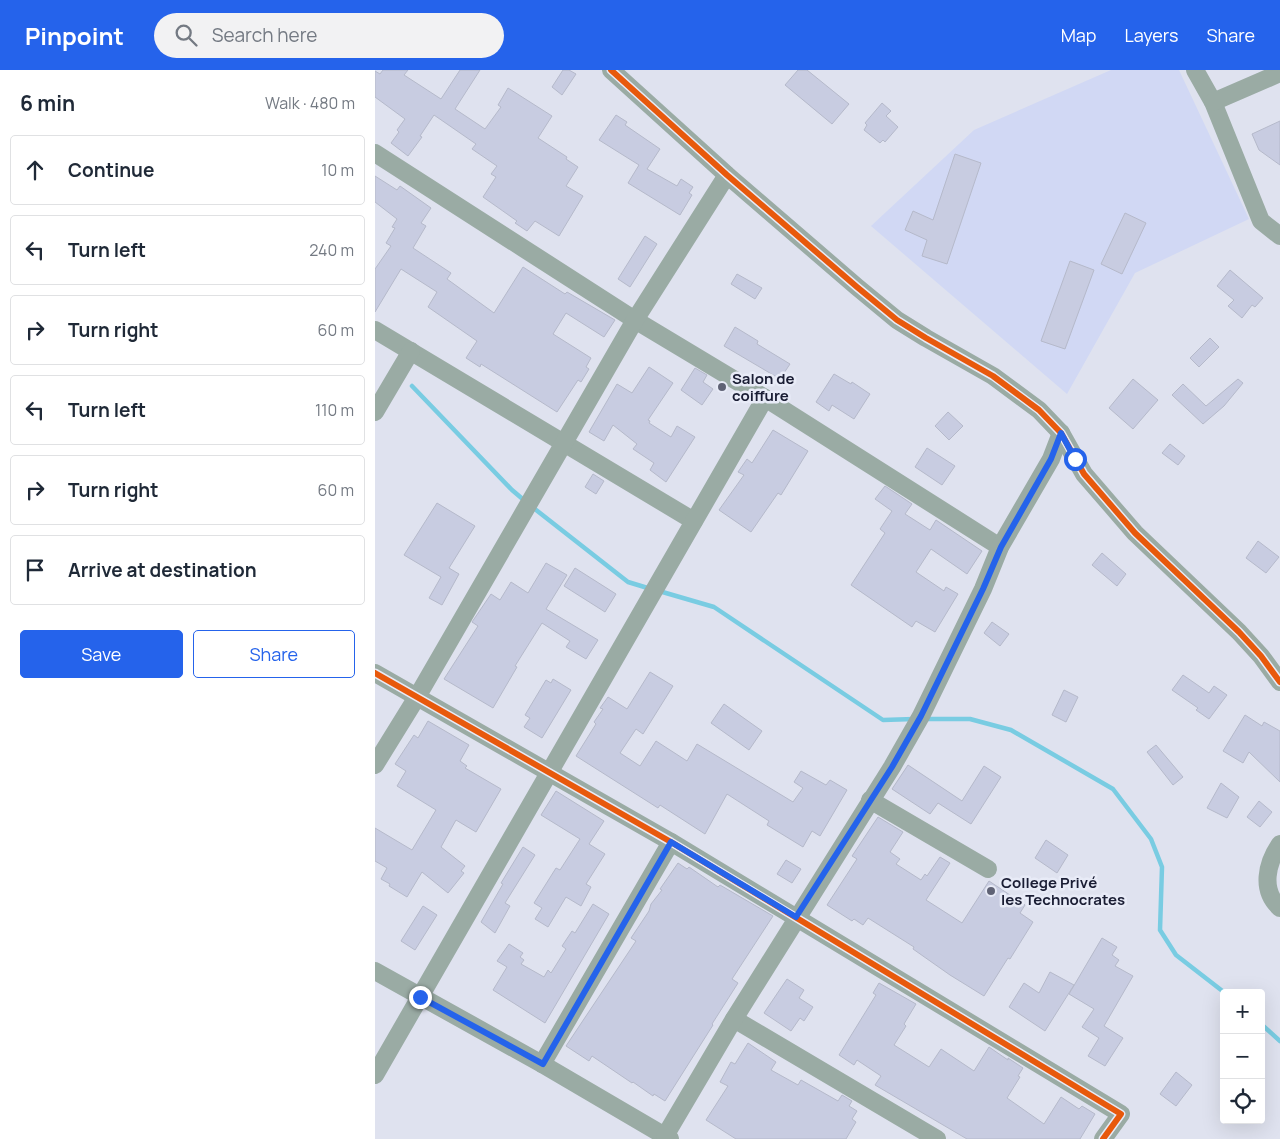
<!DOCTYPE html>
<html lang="en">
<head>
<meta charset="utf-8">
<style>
	:root { --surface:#fff; --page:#f2f2f3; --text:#1f2937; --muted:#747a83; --line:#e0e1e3; --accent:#2563eb }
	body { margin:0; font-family:Manrope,sans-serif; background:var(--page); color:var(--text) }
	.controls { position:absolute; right:15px; bottom:15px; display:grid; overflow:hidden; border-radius:5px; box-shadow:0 5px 20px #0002 }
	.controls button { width:45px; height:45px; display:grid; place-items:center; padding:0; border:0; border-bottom:1px solid var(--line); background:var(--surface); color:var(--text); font:25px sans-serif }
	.stop { position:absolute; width:15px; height:15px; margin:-11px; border:4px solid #2563eb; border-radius:50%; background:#fff }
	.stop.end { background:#2563eb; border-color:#fff; box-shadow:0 1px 5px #0008 }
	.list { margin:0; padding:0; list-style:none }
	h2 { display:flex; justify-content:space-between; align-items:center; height:65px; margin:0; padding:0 20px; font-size:21px }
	h2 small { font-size:16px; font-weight:400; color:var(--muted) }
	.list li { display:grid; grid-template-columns:32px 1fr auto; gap:15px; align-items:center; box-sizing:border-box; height:70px; margin:0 10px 10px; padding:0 10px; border:1px solid var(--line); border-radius:5px }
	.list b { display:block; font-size:19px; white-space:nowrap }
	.list em { font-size:16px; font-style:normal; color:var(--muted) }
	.actions { display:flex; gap:10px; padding:15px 20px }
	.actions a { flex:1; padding:11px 0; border:1px solid var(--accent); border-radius:5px; text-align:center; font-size:18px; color:var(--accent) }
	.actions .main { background:var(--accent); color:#fff }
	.icon { flex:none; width:28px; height:28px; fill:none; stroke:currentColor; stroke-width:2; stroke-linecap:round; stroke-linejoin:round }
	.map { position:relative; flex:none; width:905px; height:1069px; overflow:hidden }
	header { display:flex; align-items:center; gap:30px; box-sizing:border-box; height:70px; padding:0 25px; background:var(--accent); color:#fff }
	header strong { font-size:24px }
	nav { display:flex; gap:28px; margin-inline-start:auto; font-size:18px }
	.search { width:350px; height:45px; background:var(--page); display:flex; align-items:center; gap:12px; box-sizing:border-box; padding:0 18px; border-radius:28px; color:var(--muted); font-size:19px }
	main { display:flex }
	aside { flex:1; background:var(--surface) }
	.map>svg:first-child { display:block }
	.built { fill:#d1d8f4 }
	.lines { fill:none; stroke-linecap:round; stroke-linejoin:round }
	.stream { stroke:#79cce2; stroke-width:4.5 }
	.building { fill:#c8cce1; stroke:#b5b9ca }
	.minor { stroke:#9aaba4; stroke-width:18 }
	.cycleway-casing { stroke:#e8ebf7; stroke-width:9 }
	.cycleway { stroke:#e8590c; stroke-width:6 }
	.route { stroke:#2563eb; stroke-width:6 }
	.poi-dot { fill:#5f6275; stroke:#e8ebf7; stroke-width:2 }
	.labels { text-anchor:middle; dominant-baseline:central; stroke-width:5; stroke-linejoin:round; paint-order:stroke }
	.poi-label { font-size:15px; font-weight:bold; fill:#1a1d34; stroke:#e8ebf7; text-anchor:start }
</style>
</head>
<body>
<header>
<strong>Pinpoint</strong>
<div class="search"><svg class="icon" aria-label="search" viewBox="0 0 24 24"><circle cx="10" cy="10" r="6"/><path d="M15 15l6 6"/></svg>Search here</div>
<nav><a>Map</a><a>Layers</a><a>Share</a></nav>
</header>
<main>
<aside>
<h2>6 min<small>Walk · 480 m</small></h2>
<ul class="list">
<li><svg class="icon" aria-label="ahead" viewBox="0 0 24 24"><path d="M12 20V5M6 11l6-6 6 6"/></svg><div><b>Continue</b></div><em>10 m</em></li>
<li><svg class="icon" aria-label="left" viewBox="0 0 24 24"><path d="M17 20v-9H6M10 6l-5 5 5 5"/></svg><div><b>Turn left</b></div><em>240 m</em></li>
<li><svg class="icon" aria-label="right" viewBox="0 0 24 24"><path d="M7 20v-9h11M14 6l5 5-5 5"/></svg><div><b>Turn right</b></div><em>60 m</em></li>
<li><svg class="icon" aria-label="left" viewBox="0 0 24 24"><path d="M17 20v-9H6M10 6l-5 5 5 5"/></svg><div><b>Turn left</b></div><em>110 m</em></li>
<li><svg class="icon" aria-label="right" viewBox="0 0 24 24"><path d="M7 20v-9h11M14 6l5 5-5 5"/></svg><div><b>Turn right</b></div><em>60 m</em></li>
<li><svg class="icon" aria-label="arrive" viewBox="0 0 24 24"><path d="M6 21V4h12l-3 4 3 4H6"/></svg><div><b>Arrive at destination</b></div></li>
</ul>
<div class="actions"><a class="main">Save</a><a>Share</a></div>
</aside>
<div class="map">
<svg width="905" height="1069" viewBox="0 0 905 1069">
	<rect width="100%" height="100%" fill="#dfe2ef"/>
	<!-- built -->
	<path class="built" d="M736 0H804L874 149 760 203 692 324 496 156 599 60Z"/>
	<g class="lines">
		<!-- stream -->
		<g class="stream">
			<path d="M37 316 137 420 150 431"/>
			<path d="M156 436 253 512 276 519"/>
			<path d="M284 521 339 537 508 650 539 649"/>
			<path d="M549 649H595L636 660 738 719 776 769 787 797 785 860 801 885 850 923"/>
			<path d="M886 954 905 971"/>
		</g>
	</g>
	<!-- building -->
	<g class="building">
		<path d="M8 0H33L29 5 66 29 85 0H105L80 39 110 59 126 37 123 35 133 18 177 46 163 68 192 87 191 89 203 97 191 116 208 126 184 166 160 151 152 161 140 153 142 151 108 127 121 107 116 104 122 96 97 79 101 74 59 45 45 66 47 67 33 86 16 73 24 62 22 60 30 49 0 27V1L5 4Z"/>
		<path d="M188 0H194L201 4 187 25 177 17Z"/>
		<path d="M423 0H432L474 34 457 54 410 15Z"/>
		<path d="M507 33 516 41 511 46 523 57 510 72 508 70 505 73 489 60 492 55 490 53Z"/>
		<path d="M241 45 252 52 250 55 285 79 272 99 302 116 306 109 318 117 314 123 317 125 305 145 253 113 264 95 224 70Z"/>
		<path d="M905 51V95L884 80 877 64Z"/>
		<path d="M580 84 606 93 572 194 547 186 552 170 530 160 538 141 558 150Z"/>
		<path d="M0 106 22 120 25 116 56 138 46 153 51 156 38 178 76 203 72 209 119 243 148 197 190 224 192 222 240 250 229 267 191 243 178 264 216 288 211 297 214 299 206 312 203 310 182 342 106 294 105 297 91 288 102 271 53 237 62 222 26 199 0 242V199L16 176 11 173 20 158 17 157 22 149 0 132Z"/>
		<path d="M750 143 771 153 747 204 726 194Z"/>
		<path d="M270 166 282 174 255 217 243 209Z"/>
		<path d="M695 191 719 200 690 279 666 271Z"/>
		<path d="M855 200 888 228 880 237 877 235 867 248 853 236 859 230 842 216Z"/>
		<path d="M362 204 387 218 380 229 356 214Z"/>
		<path d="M360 257 383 271 382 274 415 294 405 309 349 276Z"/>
		<path d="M835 268 844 277 824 297 815 288Z"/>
		<path d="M274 297 298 313 273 350 275 351 274 353 296 367 302 356 320 367 291 412 275 400 279 393 258 379 262 374 238 355 229 371 214 362 242 314 257 323Z"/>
		<path d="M320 298 332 305 328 312 338 319 327 335 306 320Z"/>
		<path d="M459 304 476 314 477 312 495 324 479 349 457 335 454 341 441 332Z"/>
		<path d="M758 309 783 330 758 359 734 338Z"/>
		<path d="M863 309 868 313 849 336 828 354 797 325 808 314 831 336Z"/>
		<path d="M573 342 588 356 574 370 560 356Z"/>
		<path d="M398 360 433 381 406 425 403 423 376 462 344 440 369 405 363 402 372 389 377 393Z"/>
		<path d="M795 374 810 386 803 395 787 383Z"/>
		<path d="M552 378 580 396 567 415 540 397Z"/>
		<path d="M218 404 229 411 221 424 210 417Z"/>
		<path d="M510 416 537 434 530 444 555 460 561 450 607 481 592 504 556 479 541 502 569 521 571 517 583 524 560 562 541 551 537 557 476 515 510 463 505 459 517 441 500 429Z"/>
		<path d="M62 433 100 456 74 498 84 504 67 535 54 528 66 507 29 485Z"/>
		<path d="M883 471 904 487 891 503 871 488Z"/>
		<path d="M727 483 751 504 742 516 717 495Z"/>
		<path d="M171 493 192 505 171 539 223 570 211 589 191 577 195 571 167 553 140 596 142 597 118 638 69 609 103 556 97 552 116 524 125 530 136 512 153 523Z"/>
		<path d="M200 498 241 524 230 542 189 516Z"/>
		<path d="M617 552 634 564 625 576 609 563Z"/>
		<path d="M275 602 298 616 268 664 261 659 245 683 265 696 281 671 312 691 322 674 418 732 428 718 419 712 426 701 451 715 455 710 472 720 445 766 437 761 428 777 392 755 394 751 352 724 330 764 285 735 283 738 201 686 221 654 219 652 228 639 225 638 233 627 252 639Z"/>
		<path d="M808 605 834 623 839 616 852 625 834 649 821 640 823 638 797 620Z"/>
		<path d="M178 609 196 620 167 668 149 657 155 648 150 645 171 610 176 613Z"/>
		<path d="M689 620 703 627 691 652 677 645Z"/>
		<path d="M349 634 387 661 374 680 336 653Z"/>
		<path d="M870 645 887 656 889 652 905 661V712L874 682 868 693 848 681Z"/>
		<path d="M53 651 94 675 85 691 92 696 90 698 126 719 101 762 81 750 66 777 90 796 86 801 89 803 73 823 47 802 32 827 14 816 15 814 6 809 12 798 0 791V758L37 780 61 740 22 716 31 701 20 694 39 665 43 668Z"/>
		<path d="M781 675 808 707 798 715 772 682Z"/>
		<path d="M533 695 587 731 609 696 626 707 596 754 563 733 555 744 517 719Z"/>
		<path d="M846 713 864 727 852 748 832 738Z"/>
		<path d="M181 721 229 751 214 774 230 784 211 814 216 817 206 836 191 827 173 857 160 849 167 838 159 833 181 798 185 800 205 769 166 745Z"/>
		<path d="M884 731 897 742 885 757 872 747Z"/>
		<path d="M503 747 528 762 515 782 525 789 521 794 546 810 550 804 552 806 565 787 575 793 551 830 587 853 614 811 650 835 645 843 658 852 635 889 633 888 609 926 575 905 538 879 539 877 493 848 488 855 479 849 477 851 452 835 482 789 477 786Z"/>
		<path d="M671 770 693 785 682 803 660 788Z"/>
		<path d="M148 777 160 785 130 833 135 836 120 863 106 852 128 814 126 813Z"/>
		<path d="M411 790 426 799 417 813 402 804Z"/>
		<path d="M303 793 312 799 314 797 343 817 345 815 398 846 357 909 363 913 337 954 338 955 290 1031 279 1024 278 1026 258 1012 257 1013 217 986 214 991 191 976 261 871 256 868 274 841 276 834 287 820 285 819Z"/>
		<path d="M218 834 234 844 170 953 118 920 132 897 122 891 134 874 148 883 145 887 149 890 146 894 169 907 173 900 176 903 191 879 187 876 197 861 200 863Z"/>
		<path d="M48 836 62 845 40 880 26 871Z"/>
		<path d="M727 868 742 877 737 885 744 890 740 896 758 906 729 956 748 968 730 996 713 986 724 968 707 957 719 939 694 924Z"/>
		<path d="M675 902 699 915 670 961 634 937 649 913 664 923Z"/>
		<path d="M412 909 429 920 424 928 438 937 429 951 425 948 416 961 389 943Z"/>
		<path d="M504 913 541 934 529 954 531 956 519 975 554 997 566 979 599 1001 614 977 633 990V988L648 998 643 1006 645 1007 632 1028 669 1054 686 1027 704 1039 707 1036 720 1044 705 1069H592L500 1015 506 1006 482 990 479 995 464 985 501 925 498 923Z"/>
		<path d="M373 973 401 992 396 1000 423 1015 426 1010 463 1031 467 1025 477 1031 474 1036 482 1041 477 1049 481 1052 471 1069H361L331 1050 353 1016 345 1012 356 992 360 994Z"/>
		<path d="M801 1002 817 1015 801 1036 785 1024Z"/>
	</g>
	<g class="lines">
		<!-- minor -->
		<g class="minor">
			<path d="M236 0 352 105 482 217 522 250 551 268 618 306 664 340 686 363 709 404 760 463 864 562 886 586 905 612"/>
			<path d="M820 0 838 32 886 151 905 166"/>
			<path d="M838 32 905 3"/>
			<path d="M0 83 260 250 390 328 625 477"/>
			<path d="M0 260 319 451"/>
			<path d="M0 342 36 281"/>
			<path d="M0 603 296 772 746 1044 728 1069"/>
			<path d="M0 695 42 627 260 250 352 105"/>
			<path d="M495 730 613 799"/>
			<path d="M905 774C892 793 885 820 905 838"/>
			<path d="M0 901 167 994 295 1069"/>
			<path d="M359 949 562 1069"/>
			<path d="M167 994 296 772"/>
			<path d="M0 1005 390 328"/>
			<path d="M290 1066 359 949 517 697 546 646 608 519 625 477 676 389 686 363"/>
		</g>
		<defs>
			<g id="cycleway">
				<path d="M236 0 352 105 482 217 522 250 551 268 618 306 664 340 686 363 709 404 760 463 864 562 886 586 905 612"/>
				<path d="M0 603 296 772 746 1044 728 1069"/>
			</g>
		</defs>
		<!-- cycleway casing -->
		<use href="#cycleway" class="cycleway-casing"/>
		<!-- cycleway -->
		<use href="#cycleway" class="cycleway"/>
	</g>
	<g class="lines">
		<!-- route -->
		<path class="route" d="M45 927 168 994 296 772 421 847 517 697 546 646 608 519 626 477 676 389 686 363 700 389"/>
	</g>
	<!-- markers -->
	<g class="poi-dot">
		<circle cx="347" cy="317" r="5"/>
		<circle cx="616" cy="821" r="5"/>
	</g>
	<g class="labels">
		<!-- poi labels -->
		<g class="poi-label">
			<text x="357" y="308">Salon de<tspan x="357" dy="17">coiffure</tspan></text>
			<text x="626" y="812">College Privé<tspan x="626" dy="17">les Technocrates</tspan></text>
		</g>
	</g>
</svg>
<div class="controls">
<button>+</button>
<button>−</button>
<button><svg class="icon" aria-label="locate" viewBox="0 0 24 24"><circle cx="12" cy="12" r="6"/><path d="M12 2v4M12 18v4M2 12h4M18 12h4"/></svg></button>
</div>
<div class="stop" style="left:700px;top:389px"></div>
<div class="stop end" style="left:45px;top:927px"></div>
</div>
</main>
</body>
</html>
